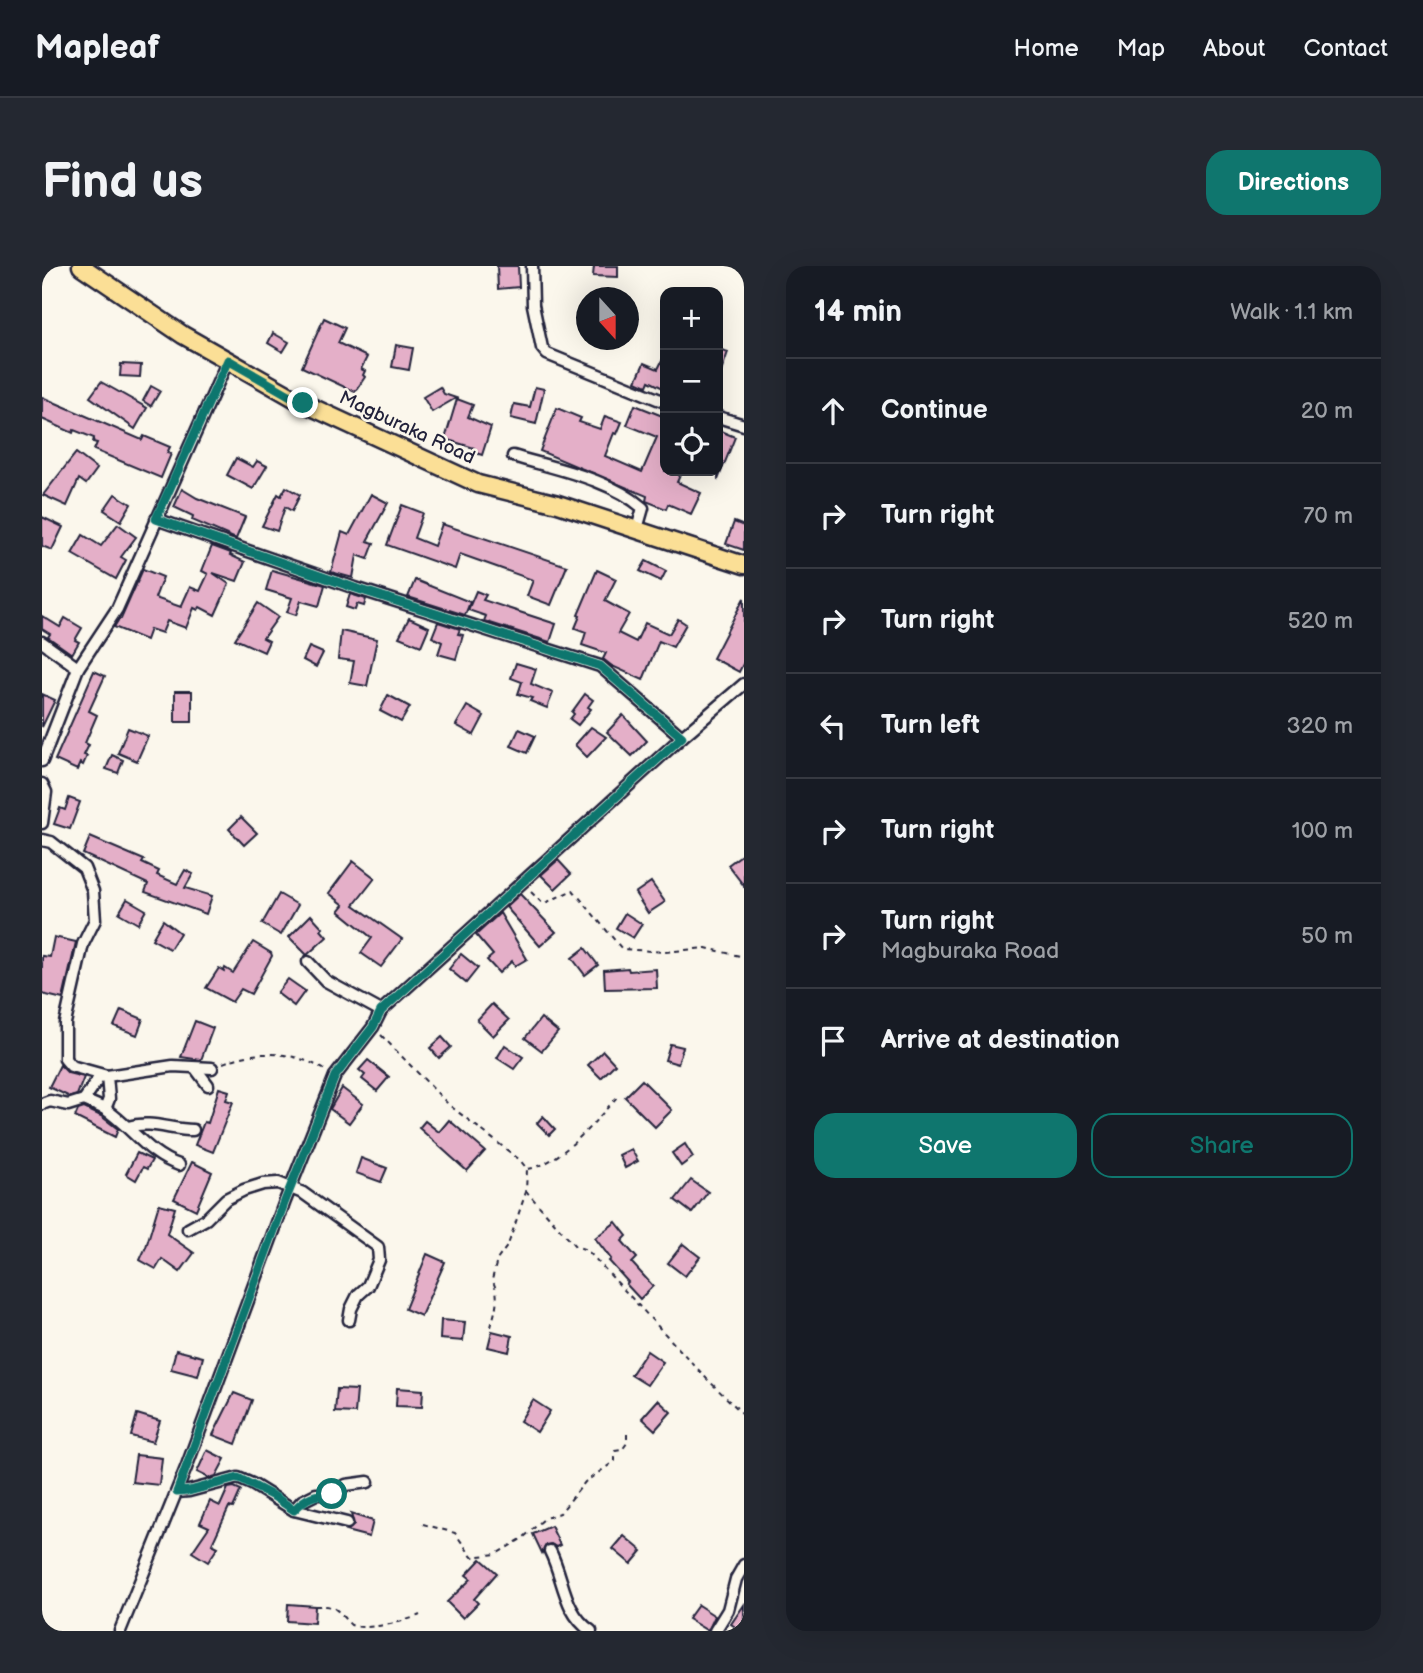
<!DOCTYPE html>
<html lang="en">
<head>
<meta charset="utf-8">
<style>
	:root { --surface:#171b24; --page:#242831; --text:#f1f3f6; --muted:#9ea1a6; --line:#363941; --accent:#0f766e }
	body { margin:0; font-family:"Balsamiq Sans",sans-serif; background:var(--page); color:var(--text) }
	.controls { position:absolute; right:21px; top:21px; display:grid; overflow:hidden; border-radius:14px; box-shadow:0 7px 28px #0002 }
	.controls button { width:63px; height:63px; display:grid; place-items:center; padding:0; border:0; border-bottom:2px solid var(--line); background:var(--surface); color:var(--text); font:35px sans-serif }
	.compass { position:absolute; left:534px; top:21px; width:63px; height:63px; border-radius:50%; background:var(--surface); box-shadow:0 7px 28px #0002; rotate:159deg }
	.stop { position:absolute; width:21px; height:21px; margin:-16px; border:5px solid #0f766e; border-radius:50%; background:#fff }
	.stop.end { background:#0f766e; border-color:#fff; box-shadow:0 2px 7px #0008 }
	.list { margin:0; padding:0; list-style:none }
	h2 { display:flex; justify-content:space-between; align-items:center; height:91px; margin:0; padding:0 28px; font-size:30px }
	h2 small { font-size:23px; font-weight:400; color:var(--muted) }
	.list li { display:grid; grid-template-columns:46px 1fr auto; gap:21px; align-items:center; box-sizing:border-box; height:105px; padding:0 28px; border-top:2px solid var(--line) }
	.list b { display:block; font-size:26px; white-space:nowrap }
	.list p { margin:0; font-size:23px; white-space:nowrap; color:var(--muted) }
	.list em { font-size:23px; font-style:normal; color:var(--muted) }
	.actions { display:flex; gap:14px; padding:21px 28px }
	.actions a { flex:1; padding:16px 0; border:2px solid var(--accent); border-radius:21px; text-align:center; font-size:24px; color:var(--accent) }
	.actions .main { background:var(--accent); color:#fff }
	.icon { flex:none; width:38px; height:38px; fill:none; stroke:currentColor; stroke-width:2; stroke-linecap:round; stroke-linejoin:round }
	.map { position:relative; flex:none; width:702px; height:1365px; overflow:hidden; border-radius:21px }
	header { display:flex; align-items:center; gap:42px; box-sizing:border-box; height:98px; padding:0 35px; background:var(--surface); border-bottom:2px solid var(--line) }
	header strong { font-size:33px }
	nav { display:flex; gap:38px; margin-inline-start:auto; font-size:24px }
	.intro { display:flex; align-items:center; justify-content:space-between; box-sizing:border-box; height:168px; padding:0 42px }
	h1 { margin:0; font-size:49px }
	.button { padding:18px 32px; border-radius:21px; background:var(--accent); color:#fff; font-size:24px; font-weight:700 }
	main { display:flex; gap:42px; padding:0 42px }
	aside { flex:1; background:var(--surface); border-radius:21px; box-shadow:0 7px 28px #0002 }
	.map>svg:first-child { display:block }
	.building { fill:#e4afc8; stroke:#22223b; stroke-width:2 }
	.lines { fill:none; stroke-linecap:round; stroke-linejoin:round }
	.street-casing { stroke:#22223b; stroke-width:15 }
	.primary-casing { stroke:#22223b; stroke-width:21 }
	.path { stroke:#22223b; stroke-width:2; stroke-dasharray:5 5; stroke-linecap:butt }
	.street { stroke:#fbf7ec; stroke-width:10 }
	.primary { stroke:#fbdf96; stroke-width:16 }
	.route { stroke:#0f766e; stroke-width:9 }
	.labels { text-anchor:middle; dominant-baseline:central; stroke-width:5; stroke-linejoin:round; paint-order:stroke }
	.street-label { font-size:19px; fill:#22223b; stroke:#fbf7ec }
</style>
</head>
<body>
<header>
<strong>Mapleaf</strong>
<nav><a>Home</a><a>Map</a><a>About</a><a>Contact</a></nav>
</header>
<div class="intro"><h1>Find us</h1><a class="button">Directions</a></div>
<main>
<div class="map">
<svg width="702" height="1365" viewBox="0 0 702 1365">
	<rect width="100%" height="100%" fill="#fbf7ec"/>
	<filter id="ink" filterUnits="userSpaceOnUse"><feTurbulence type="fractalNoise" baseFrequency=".0143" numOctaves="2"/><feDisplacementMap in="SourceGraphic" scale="14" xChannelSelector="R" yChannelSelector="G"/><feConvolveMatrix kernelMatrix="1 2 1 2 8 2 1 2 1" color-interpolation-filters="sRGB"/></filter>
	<g filter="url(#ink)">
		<!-- building -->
		<g class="building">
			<path d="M455 0H476L477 21 456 23Z"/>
			<path d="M552 0H576V11L551 10Z"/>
			<path d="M282 52 303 62 296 77 325 91 319 103 323 105 321 109 323 111 313 126 260 101Z"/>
			<path d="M231 67 247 76 241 86 226 77Z"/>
			<path d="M354 79 371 82 367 104 350 101Z"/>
			<path d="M676 83 686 86 677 112H676Z"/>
			<path d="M623 89V123L607 115 605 120 594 115 602 97 616 103Z"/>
			<path d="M79 98 99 99 98 111 78 110Z"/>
			<path d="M59 116 105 142 93 163 48 131Z"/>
			<path d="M109 120 118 125 109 140 101 135Z"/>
			<path d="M398 121 402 128 414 132 390 146 381 131Z"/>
			<path d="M493 121 502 123 494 158 469 152 472 138 488 141Z"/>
			<path d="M0 131 100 174 102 170 128 181 125 187 129 188 119 212 52 184 55 177 51 176 52 172 32 164 31 167 0 153Z"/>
			<path d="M415 133 431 139 426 151 449 161 440 189 431 186 432 182 403 173Z"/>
			<path d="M593 139 623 151V205H640L635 216 659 227 649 248 626 238 624 243 604 235 605 230 498 185 515 142 539 152 537 156 558 163 563 150 580 156 575 168 572 167 563 190 600 206 615 171 585 159Z"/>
			<path d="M676 164 693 171 676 214Z"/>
			<path d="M34 187 55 203 44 218 37 213 25 240 1 229Z"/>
			<path d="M194 192 211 201 215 195 225 200 211 223 185 209Z"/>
			<path d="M244 221 258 229 250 245 243 241 235 265 220 260 236 228 239 230Z"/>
			<path d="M140 223 155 232 203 251 194 273 150 254 151 250 132 241Z"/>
			<path d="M73 228 89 238 79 255 62 244Z"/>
			<path d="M329 228 346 237 325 275 332 277 326 293 315 289 311 312 289 306 300 266 307 269Z"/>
			<path d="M360 239 381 247 372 272 392 280 400 258 525 300 509 339 485 330 491 314 418 288 413 303 345 279Z"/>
			<path d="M0 251 21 261 10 284 0 280Z"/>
			<path d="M692 256 702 260V284L684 278Z"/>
			<path d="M76 258 94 271 79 291 84 294 74 313 30 288 41 269 59 280Z"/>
			<path d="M170 280 189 287 188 289 203 296 195 315 171 307 187 318 173 349 158 341 156 344 152 342 144 362 125 355 120 367 108 363 104 374 72 361 77 353H79L101 303 121 311 113 332 139 341 148 321 158 325 166 308 160 305Z"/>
			<path d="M604 295 624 305 619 315 598 305Z"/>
			<path d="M230 304 283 319 277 340 259 335 254 349 245 346 250 332 224 324Z"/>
			<path d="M555 304 574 313 563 335 587 348 576 367 594 376 603 357 627 368 636 353 644 358 631 381 617 375 601 414 570 400 561 393 564 387 540 379 544 366 533 362 538 350 536 349Z"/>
			<path d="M373 314 428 336 423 349 366 331Z"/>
			<path d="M434 325 444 329 441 334 514 358 508 376 442 355 444 350 426 344Z"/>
			<path d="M308 328 324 333 322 340 315 338 313 344 304 341Z"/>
			<path d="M702 332V396L697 406 671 392Z"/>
			<path d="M216 337 236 351 221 372 227 375 222 386 193 373Z"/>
			<path d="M0 350 18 361 23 352 40 362 33 374 37 376 30 388 6 371 8 368 0 363Z"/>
			<path d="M367 352 387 361 379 380 357 371Z"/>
			<path d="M396 356 418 363 416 368 421 369 414 393 396 388 400 376 390 371Z"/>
			<path d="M299 365 335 373 325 420 308 417 312 395 296 393Z"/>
			<path d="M267 381 281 387 274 401 261 394Z"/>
			<path d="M474 397 494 403 489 418 511 427 505 442 488 435 490 432 476 428 480 416 469 412Z"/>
			<path d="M52 405 63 410 47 445 55 449 43 477 47 479 42 489 45 490 41 499 38 497 35 504 13 494Z"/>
			<rect x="133" y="425" width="17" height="31"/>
			<path d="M0 428 13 434 0 461Z"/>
			<path d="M543 428 551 434 546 441 549 443 536 459 528 453 532 448 530 446Z"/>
			<path d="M346 429 368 441 359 456 338 445Z"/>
			<path d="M425 440 442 450 432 469 414 459Z"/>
			<path d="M581 449 605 475 590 490 565 466Z"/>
			<path d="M549 461 564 471 545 491 533 479Z"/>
			<path d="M86 462 106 470 95 495 76 487Z"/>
			<path d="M477 463 493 470 485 487 469 480Z"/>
			<path d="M70 489 81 494 76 507 64 503Z"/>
			<path d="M27 532 38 536 28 563 12 558 18 542 23 544Z"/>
			<path d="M199 551 215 567 202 579 187 563Z"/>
			<path d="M48 571 102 594 100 597 117 605 115 609 135 618 143 604 151 608 143 622 170 630 164 648 103 626 106 618 41 588Z"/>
			<path d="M702 587V620L686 599Z"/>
			<path d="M516 594 529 608 513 623 499 609Z"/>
			<path d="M311 595 333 612 312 639 360 673 339 701 319 687 330 672 297 645 302 639 287 627Z"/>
			<path d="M609 616 623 636 606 647 593 627Z"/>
			<path d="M237 628 256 639 239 669 220 658Z"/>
			<path d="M478 628 514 666 498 680 464 641Z"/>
			<path d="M85 633 104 644 96 658 77 647Z"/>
			<path d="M458 647 485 693 473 700 470 695 457 707 445 694 451 689 434 669Z"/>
			<path d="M583 647 600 658 591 672 574 662Z"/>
			<path d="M269 649 281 662 279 664 285 671 265 689 247 671Z"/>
			<path d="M121 654 138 667 128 683 110 673Z"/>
			<path d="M12 671 34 676 21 733 0 728V690L8 691Z"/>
			<path d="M211 676 229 687 230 690 209 728 199 723 190 736 164 722 177 702 182 705 183 702 191 707Z"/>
			<path d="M543 682 556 699 543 709 530 692Z"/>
			<path d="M419 688 436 702 424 717 407 703Z"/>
			<path d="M586 702 587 705 614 703 615 722 563 723 562 704Z"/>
			<path d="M246 713 263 725 252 740 235 727Z"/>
			<path d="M450 738 467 754 451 770 435 754Z"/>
			<path d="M79 744 101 753 95 769 72 760Z"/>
			<path d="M499 752 516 766 500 785 483 772Z"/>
			<path d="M153 755 171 762 159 794 139 791Z"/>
			<path d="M400 771 409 781 397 792 388 782Z"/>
			<path d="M628 778 641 781 636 798 623 794Z"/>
			<path d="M463 779 481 791 472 803 455 792Z"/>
			<path d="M561 785 573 798 559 812 546 799Z"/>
			<path d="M326 794 347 811 335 825 320 813 323 809 317 804Z"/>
			<path d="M18 799 26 807 42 811 35 829 28 831 7 821Z"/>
			<path d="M600 814 630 844 613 861 583 831Z"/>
			<path d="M177 822 187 825 184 834 191 836 171 886 153 879 162 856 166 857Z"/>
			<path d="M300 822 321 838 307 857 288 843Z"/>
			<path d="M42 842 59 850 76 863 73 871 33 851 36 844Z"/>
			<path d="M501 850 513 863 507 869 495 857Z"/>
			<path d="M407 854 443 885 425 905 377 862 383 855 397 866Z"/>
			<path d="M643 878 651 891 639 900 630 887Z"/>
			<path d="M589 883 596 895 583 902 577 889Z"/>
			<path d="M95 887 110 894 105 903 101 901 94 914 84 908Z"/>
			<path d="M319 892 345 902 339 916 314 907Z"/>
			<path d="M150 896 170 906 154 944 132 933Z"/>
			<path d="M649 914 666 926 650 947 633 934Z"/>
			<path d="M117 938 133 942 125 968 152 987 138 1006 120 993 114 1003 98 994 104 981Z"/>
			<path d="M574 956 585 970 580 975 595 992 590 997 611 1020 598 1033 584 1018 586 1016 567 995 569 993 553 972Z"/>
			<path d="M641 978 658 991 643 1010 626 997Z"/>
			<path d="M385 988 403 996 379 1050 363 1043Z"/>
			<path d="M399 1054 423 1056 421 1075 398 1073Z"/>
			<path d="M450 1065 470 1070 467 1086 446 1081Z"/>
			<path d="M134 1084 161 1091 156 1110 129 1103Z"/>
			<path d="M605 1085 621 1096 605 1119 589 1109Z"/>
			<path d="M355 1122 381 1124 380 1141 354 1140Z"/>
			<path d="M295 1123 315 1124 313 1147 293 1146Z"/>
			<path d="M192 1127 210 1134 194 1178 171 1169Z"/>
			<path d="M491 1134 508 1145 495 1166 478 1155Z"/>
			<path d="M616 1134 629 1146 613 1164 600 1152Z"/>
			<path d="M95 1148 118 1155 111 1176 89 1170Z"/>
			<path d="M165 1184 183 1193 174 1210 167 1212 155 1206Z"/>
			<path d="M94 1189 120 1192 117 1219 90 1216Z"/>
			<path d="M192 1221 199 1224 191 1242 187 1241 170 1278 176 1281 166 1296 150 1286 167 1261 158 1257 168 1235 178 1240 186 1222Z"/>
			<path d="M309 1248 331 1255 327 1271 304 1265 312 1259Z"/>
			<path d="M509 1260 518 1279 514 1281 509 1278 504 1279 500 1287 491 1268Z"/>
			<path d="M582 1270 600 1285 589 1298 571 1283Z"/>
			<path d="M439 1293 455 1307 432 1333 436 1337 421 1352 405 1336 429 1313 424 1309Z"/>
			<path d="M246 1338 273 1340 272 1357 245 1355Z"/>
			<path d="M656 1339 673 1350 666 1365 646 1353Z"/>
			<path d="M702 1339V1365H699L689 1358Z"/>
		</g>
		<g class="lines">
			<defs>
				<g id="street">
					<path d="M490 0 491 39 500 82 505 88 623 136"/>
					<path d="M676 151 702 159"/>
					<path d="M471 190C513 203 567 212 601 242L595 263"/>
					<path d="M114 253 310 321 558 400 640 471"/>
					<path d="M0 376 36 402"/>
					<path d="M0 495 36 402 75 343 186 94"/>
					<path d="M0 518 4 526 0 557"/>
					<path d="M0 574 9 576 42 602 51 625 53 654 41 678 23 757V793L29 800 65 810"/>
					<path d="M266 696 284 715 339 745"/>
					<path d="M154 803 166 819"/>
					<path d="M42 834 58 810H64"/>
					<path d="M0 838 8 835 26 839 42 834 63 843"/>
					<path d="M86 861C108 854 129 864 151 864"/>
					<path d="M137 899C105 888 90 861 63 843L67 833 65 810 131 800 170 802"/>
					<path d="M146 963 164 953 184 933 202 924 221 918 236 917 261 927 336 981 337 994 326 1020 316 1029 309 1043 307 1054"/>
					<path d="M135 1226 147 1225 196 1212 210 1218 252 1244 305 1257"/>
					<path d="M252 1244 260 1235 274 1228H290L304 1219 326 1216"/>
					<path d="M508 1285C522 1312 521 1346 549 1365"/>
					<path d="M78 1365 144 1202 243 935 293 810 331 761 339 745 640 471 702 418"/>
					<path d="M673 1365 686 1344 694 1313 702 1299"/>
				</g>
				<path id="primary" d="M39 0 141 69 261 137 436 218 516 238 702 299"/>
			</defs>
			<!-- street casing -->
			<use href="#street" class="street-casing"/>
			<!-- primary casing -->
			<use href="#primary" class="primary-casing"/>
			<!-- path -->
			<g class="path">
				<path d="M702 620V622"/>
				<path d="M489 626 501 638 531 624 580 683 623 686 664 682 702 691"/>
				<path d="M339 769 407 839 478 894 485 903 484 925 533 980 545 984 665 1113 702 1149"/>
				<path d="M181 797C216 783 251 785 283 804"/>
				<path d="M486 903C519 898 555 853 577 829"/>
				<path d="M449 1061C453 1045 459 1029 450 1014L455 994 466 979 484 926"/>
				<path d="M381 1258 413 1267 430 1291 454 1288 481 1272 503 1252 518 1247 543 1216 573 1195V1185L580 1184 585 1177V1167"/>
				<path d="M273 1340C297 1339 294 1345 309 1359 324 1365 362 1356 378 1349"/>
			</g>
			<!-- street -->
			<use href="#street" class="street"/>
			<!-- primary -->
			<use href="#primary" class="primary"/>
		</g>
	</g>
	<g class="lines" filter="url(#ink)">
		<!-- route -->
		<path class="route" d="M261 137 186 94 114 253 310 321 558 400 640 471 339 745 331 761 293 810 243 935 135 1226 147 1225 196 1212 233 1231 252 1244C264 1231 273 1228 290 1228"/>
	</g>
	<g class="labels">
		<!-- street labels -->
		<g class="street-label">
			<text transform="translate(365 162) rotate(25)">Magburaka Road</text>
		</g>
	</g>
</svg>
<div class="controls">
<button>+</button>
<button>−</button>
<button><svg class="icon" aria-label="locate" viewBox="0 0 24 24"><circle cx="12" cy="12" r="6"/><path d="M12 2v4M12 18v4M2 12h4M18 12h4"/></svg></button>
</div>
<svg class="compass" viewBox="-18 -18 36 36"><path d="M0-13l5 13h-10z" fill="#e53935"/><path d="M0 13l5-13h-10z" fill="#9ea1a6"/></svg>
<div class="stop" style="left:290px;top:1228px"></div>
<div class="stop end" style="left:261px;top:137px"></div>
</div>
<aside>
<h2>14 min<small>Walk · 1.1 km</small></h2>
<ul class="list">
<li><svg class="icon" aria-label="ahead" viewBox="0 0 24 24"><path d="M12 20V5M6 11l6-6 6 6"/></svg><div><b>Continue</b></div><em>20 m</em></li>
<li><svg class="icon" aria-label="right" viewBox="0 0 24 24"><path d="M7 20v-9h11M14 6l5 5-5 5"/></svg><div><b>Turn right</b></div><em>70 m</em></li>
<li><svg class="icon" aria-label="right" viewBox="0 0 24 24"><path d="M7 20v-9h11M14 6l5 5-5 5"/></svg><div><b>Turn right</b></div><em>520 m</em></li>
<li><svg class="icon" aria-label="left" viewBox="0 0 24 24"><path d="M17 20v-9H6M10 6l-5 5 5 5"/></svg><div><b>Turn left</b></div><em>320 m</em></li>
<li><svg class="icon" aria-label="right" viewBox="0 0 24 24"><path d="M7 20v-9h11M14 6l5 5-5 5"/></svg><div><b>Turn right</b></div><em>100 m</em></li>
<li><svg class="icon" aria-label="right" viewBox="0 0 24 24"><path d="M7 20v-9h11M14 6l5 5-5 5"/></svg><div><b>Turn right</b><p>Magburaka Road</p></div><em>50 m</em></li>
<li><svg class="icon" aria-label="arrive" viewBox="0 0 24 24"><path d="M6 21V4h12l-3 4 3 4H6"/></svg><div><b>Arrive at destination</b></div></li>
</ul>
<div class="actions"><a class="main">Save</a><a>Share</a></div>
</aside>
</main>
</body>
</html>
